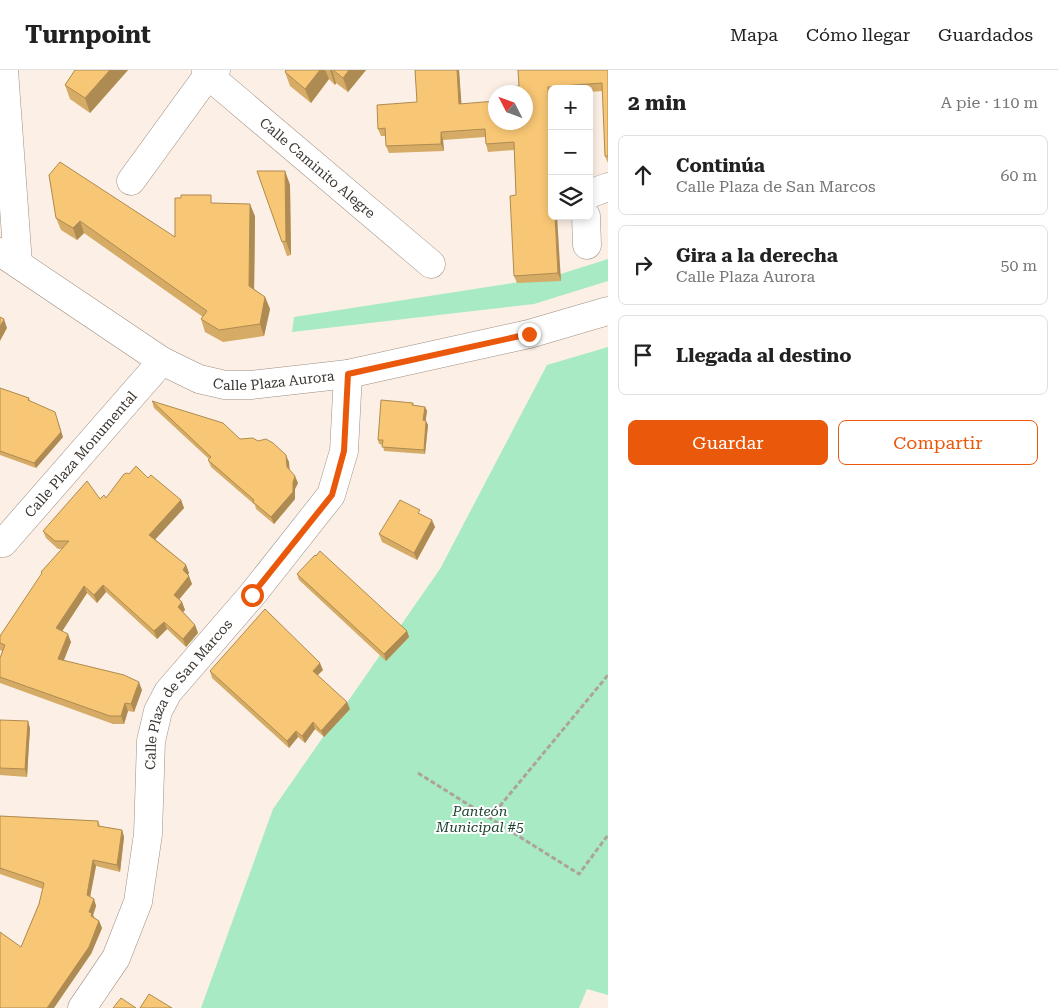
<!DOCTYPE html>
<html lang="es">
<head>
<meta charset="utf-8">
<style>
	:root { --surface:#fff; --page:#f6f6f6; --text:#222; --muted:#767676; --line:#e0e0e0; --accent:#ea580c }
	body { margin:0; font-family:"Roboto Serif",serif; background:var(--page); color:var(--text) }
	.controls { position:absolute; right:15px; top:15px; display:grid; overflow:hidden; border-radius:8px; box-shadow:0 2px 8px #0003 }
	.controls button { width:45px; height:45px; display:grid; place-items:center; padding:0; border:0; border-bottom:1px solid var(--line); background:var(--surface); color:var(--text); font:25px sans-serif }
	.compass { position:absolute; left:488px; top:15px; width:45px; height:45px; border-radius:50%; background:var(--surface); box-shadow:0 2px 8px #0003; rotate:312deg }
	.stop { position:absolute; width:15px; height:15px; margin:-11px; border:4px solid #ea580c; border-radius:50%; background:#fff }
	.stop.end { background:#ea580c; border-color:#fff; box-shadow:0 1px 5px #0008 }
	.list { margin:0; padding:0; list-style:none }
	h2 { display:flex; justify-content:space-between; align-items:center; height:65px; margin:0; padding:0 20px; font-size:21px }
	h2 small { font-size:16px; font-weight:400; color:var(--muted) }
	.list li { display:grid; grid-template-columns:32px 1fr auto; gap:15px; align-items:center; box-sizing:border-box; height:80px; margin:0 10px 10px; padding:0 10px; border:1px solid var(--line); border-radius:8px }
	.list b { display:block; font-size:19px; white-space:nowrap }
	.list p { margin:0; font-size:16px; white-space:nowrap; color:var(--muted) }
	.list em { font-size:16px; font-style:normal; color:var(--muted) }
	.actions { display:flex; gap:10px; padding:15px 20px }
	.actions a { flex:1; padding:11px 0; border:1px solid var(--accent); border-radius:8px; text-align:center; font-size:18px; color:var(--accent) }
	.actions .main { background:var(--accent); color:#fff }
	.icon { flex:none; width:28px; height:28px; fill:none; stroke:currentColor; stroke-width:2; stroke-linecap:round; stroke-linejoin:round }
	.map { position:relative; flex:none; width:608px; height:938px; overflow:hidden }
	header { display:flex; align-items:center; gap:30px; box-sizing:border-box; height:70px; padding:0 25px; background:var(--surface); border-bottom:1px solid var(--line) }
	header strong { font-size:24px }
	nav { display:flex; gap:28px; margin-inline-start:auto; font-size:18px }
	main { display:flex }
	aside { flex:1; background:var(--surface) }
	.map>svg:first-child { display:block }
	.green { fill:#a7eac3 }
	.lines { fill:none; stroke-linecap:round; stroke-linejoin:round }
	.minor-casing { stroke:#9d8e82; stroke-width:29 }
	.tertiary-casing { stroke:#9d8e82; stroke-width:29 }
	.secondary-casing { stroke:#9d8e82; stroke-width:29 }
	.path { stroke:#ada39b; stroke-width:3; stroke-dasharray:5 2.5; stroke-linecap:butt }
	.minor { stroke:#fff; stroke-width:28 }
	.tertiary { stroke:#fff; stroke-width:28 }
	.secondary { stroke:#fff; stroke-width:28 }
	.wall { fill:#d5ab65 }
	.shaded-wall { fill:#ae8b52 }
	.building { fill:#f8c775; stroke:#ae8b52 }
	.route { stroke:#ea580c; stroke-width:6 }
	.labels { text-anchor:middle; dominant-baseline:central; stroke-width:4; stroke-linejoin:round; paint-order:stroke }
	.street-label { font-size:14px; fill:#3c3631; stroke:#fff }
	.park-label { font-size:14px; font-style:italic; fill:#1c432f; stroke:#fff }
</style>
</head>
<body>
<header>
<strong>Turnpoint</strong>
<nav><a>Mapa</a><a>Cómo llegar</a><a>Guardados</a></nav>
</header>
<main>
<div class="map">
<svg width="608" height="938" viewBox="0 0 608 938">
	<rect width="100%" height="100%" fill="#fcefe5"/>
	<!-- green -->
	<g class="green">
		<path d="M608 189V211L534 234 292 262 294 247 551 207Z"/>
		<path d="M608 277V925L587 919 579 938H201L273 739 440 499 547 295Z"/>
	</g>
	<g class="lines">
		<defs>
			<g id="minor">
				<path id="s1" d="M206 0 208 5 431 194"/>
				<path d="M131 111 208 5 216 0"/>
				<path d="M589 124 608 117"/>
				<path d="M586 146 587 175"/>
				<path id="s2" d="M82 938 116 888 138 832 148 764 151 671 158 641 168 622 252 525 331 425 344 381 348 304"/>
			</g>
			<g id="tertiary">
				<path d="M4 0 18 194"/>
				<path id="s3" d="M0 473H3L162 291"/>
			</g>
			<g id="secondary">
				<path id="s4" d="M0 182 162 291 199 309 225 315H251L348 304 529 264 608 241"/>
			</g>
		</defs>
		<!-- minor casing -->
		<use href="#minor" class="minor-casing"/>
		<!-- tertiary casing -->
		<use href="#tertiary" class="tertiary-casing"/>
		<!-- secondary casing -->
		<use href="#secondary" class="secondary-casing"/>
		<!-- path -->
		<g class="path">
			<path d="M418 703 579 804 608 765"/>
			<path d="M490 748 608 605"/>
		</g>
		<!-- minor -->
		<use href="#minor" class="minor"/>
		<!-- tertiary -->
		<use href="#tertiary" class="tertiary"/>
		<!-- secondary -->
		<use href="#secondary" class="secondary"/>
	</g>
	<!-- wall -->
	<g class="wall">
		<path d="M75 0H128L90 43 70 29 65 15Z"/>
		<path d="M286 0H366L348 22 336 13 335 15 329 9 311 33 290 16 285 2Z"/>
		<path d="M415 0H459L461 34 526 52 519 16 608 0V93L605 86 603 21 589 22V19H552V25H551L552 146 561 211 517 213 514 206 516 125 514 80 488 82 486 74 485 67 443 70 444 81 389 83 386 76V66H381L378 59 417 32Z"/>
		<path d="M257 101H285L290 115 291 185 287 186Z"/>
		<path d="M49 105 175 167 214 133 255 146 254 219 265 227 270 239 264 266 223 272 205 262 201 249 203 247 84 163 77 170 61 160 56 148Z"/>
		<path d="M0 318 29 328 30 331 63 367 36 398 0 385Z"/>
		<path d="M152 331 240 369 289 392V400L298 413 295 419V429L274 454 256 439 255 435 211 397 208 390 209 389 154 338Z"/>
		<path d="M413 333 414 335 425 337 427 341 425 351 428 355 425 384 384 381 383 375 379 374 378 370Z"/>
		<path d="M129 404 148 408 181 430 184 438 155 469 186 495 189 503 188 505 192 514 179 529 182 532 185 540 183 542 195 555 198 563 186 577 167 559 157 569 106 522 97 533 87 523 62 561 71 572 64 590 142 620 134 642 128 641 124 654H113L0 613V588L2 581 0 580V566L42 504 41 502 62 479H58L46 468 43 461 100 429 106 428Z"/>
		<path d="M421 444 435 457 417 490 382 472 379 464Z"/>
		<path d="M297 504 407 561 409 567 386 591 299 510Z"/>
		<path d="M323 600 317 605 350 639 324 667 315 659 305 673 298 667 289 678 212 608 210 601Z"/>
		<path d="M0 650 30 658 27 707 0 705Z"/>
		<path d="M0 746 98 751 100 756 122 760 124 767 120 802 96 796 90 827 94 829 96 836 93 845 94 847 99 851 102 858 91 884 21 877 39 834 43 819 0 804Z"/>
	</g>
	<!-- shaded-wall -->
	<g class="shaded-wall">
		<path d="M110 0H128L90 43 85 28Z"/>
		<path d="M320 0H325L329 9 311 33 305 19Z"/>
		<path d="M330 0H332L336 13 335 15Z"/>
		<path d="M349 0H366L348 22 343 8Z"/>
		<path d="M457 0H459L462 41 459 34Z"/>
		<path d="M548 17 551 25 552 56V104L551 102Z"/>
		<path d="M441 62 443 70 444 81 441 74Z"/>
		<path d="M285 101 290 115 291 185 286 171Z"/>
		<path d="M250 134 255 146 254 228 249 216Z"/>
		<path d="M555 146H557L561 211 558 203Z"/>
		<path d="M80 151 84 163 77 170 73 158Z"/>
		<path d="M265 227 270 239 264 266 260 254Z"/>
		<path d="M4 249 7 258 0 271V257Z"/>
		<path d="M425 337 427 341 425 355 423 350Z"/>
		<path d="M55 342 63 367 36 398 34 393Z"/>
		<path d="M426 351 428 355 425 384 424 380Z"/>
		<path d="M286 385 289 392 290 404 287 397Z"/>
		<path d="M295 406 298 413 295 419V429L274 454 271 447 293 412Z"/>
		<path d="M181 430 184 438 152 473 149 465Z"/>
		<path d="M432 450 435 457 417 490 414 483Z"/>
		<path d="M186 495 189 503 186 508 183 500Z"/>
		<path d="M189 506 192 514 177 532 174 525Z"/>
		<path d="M103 515 106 522 97 533 94 525Z"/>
		<path d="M84 516 87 523 59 566 56 558Z"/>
		<path d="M182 532 185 540 180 545 178 537Z"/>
		<path d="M164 552 167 559 157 569 154 561Z"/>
		<path d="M195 555 198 563 186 577 183 569Z"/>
		<path d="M407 561 409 567 386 591 384 584Z"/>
		<path d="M68 564 71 572 61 597 58 589Z"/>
		<path d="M320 593 323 600 315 608 313 601Z"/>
		<path d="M139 612 142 620 134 642 131 634Z"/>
		<path d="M347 632 350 639 324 667 321 661Z"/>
		<path d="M125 633 128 641 124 654 121 646Z"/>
		<path d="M28 651 30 658 27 707 25 699Z"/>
		<path d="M313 652 315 659 305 673 302 666Z"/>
		<path d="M296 661 298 667 289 678 287 671Z"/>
		<path d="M122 760 124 767 120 802 117 795Z"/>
		<path d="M93 790 96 796 89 832 87 825Z"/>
		<path d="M94 829 96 836 93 845 95 850 89 842Z"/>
		<path d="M99 851 102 858 91 884 54 938H47Z"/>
	</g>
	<!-- building -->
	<g class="building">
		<path d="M75 0H110L85 28 65 15Z"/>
		<path d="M286 0H320L305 19 285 2Z"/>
		<path d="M333 0H349L343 8Z"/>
		<path d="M415 0H457L459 34 496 31V52H526V22H511L510 17 519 16 518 0H608V86H605L602 13 548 17 551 102H552V146H555L558 203 514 206 510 126 516 125 514 72 486 74 485 59 441 62V74L386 76 385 58 378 59 377 35 417 32Z"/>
		<path d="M60 92 175 167V128H181V125H211V133L250 134 249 216 265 227 260 254 219 260 201 249 207 241 80 151 73 158 56 148 49 105Z"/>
		<path d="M257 101H285L286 171 282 172Z"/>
		<path d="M0 247 4 249 0 257Z"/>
		<path d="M0 318 29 328 28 330 55 342 61 362 34 393 0 381Z"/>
		<path d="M381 330 413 333 412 335 425 337 423 350 426 351 424 380 382 377 383 370H378Z"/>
		<path d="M152 331 223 353 240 369 253 368 258 371 266 369 273 373 286 385 287 397 295 406 293 412V422L271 447 253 432 254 430 208 390 211 387Z"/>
		<path d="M136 396 148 408 151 405 181 430 149 465 186 495 183 500 189 506 174 525 182 532 178 537 195 555 183 569 164 552 154 561 103 515 94 525 84 516 56 558 68 564 58 589 124 605 139 612 131 634 125 633 121 646H110L0 607V588L5 575 0 573V566L42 503 41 502 69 471H55L43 461 87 411 100 429 104 425 106 428 124 404 127 403 129 404Z"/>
		<path d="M400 430 420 440 418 443 432 450 414 483 379 464Z"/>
		<path d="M320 481 407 561 384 584 297 504 315 485 316 486Z"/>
		<path d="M265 539 320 593 313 601 347 632 321 661 313 652 302 666 296 661 287 671 210 601Z"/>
		<path d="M0 650 28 651 25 699 0 698Z"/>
		<path d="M0 746 98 751V756L122 760 117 795 93 790 87 825 94 829 89 842 92 843 91 846 99 851 89 877 47 938H0V862L21 877 39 834 44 813 0 798Z"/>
		<path d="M149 924 172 938H140Z"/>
		<path d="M121 928 136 938H113Z"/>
	</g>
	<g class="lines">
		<!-- route -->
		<path class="route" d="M252 525 332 425 344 381 348 304 529 264"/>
	</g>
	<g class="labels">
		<!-- street labels -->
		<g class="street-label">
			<text stroke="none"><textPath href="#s1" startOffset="149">Calle Caminito Alegre</textPath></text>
			<text stroke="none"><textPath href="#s4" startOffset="312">Calle Plaza Aurora</textPath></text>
			<text stroke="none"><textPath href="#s3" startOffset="121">Calle Plaza Monumental</textPath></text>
			<text stroke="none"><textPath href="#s2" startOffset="341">Calle Plaza de San Marcos</textPath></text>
		</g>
		<!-- park labels -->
		<g class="park-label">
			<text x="480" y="741">Panteón<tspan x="480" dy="16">Municipal #5</tspan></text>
		</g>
	</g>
</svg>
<div class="controls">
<button>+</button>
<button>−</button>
<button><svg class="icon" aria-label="layers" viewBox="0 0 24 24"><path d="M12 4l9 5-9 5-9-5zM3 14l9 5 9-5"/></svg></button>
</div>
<svg class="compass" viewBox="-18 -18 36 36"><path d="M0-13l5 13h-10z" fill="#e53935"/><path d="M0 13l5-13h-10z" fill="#767676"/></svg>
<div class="stop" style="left:252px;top:525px"></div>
<div class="stop end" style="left:529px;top:264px"></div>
</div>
<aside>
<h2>2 min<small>A pie · 110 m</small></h2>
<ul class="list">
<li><svg class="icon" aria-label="ahead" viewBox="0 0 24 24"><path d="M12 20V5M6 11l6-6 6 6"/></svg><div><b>Continúa</b><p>Calle Plaza de San Marcos</p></div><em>60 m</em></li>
<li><svg class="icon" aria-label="right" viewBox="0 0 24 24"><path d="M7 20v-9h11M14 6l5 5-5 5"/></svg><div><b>Gira a la derecha</b><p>Calle Plaza Aurora</p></div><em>50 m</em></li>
<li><svg class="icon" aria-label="arrive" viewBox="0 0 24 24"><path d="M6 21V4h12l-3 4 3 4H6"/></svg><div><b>Llegada al destino</b></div></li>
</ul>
<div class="actions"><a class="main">Guardar</a><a>Compartir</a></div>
</aside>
</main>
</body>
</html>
